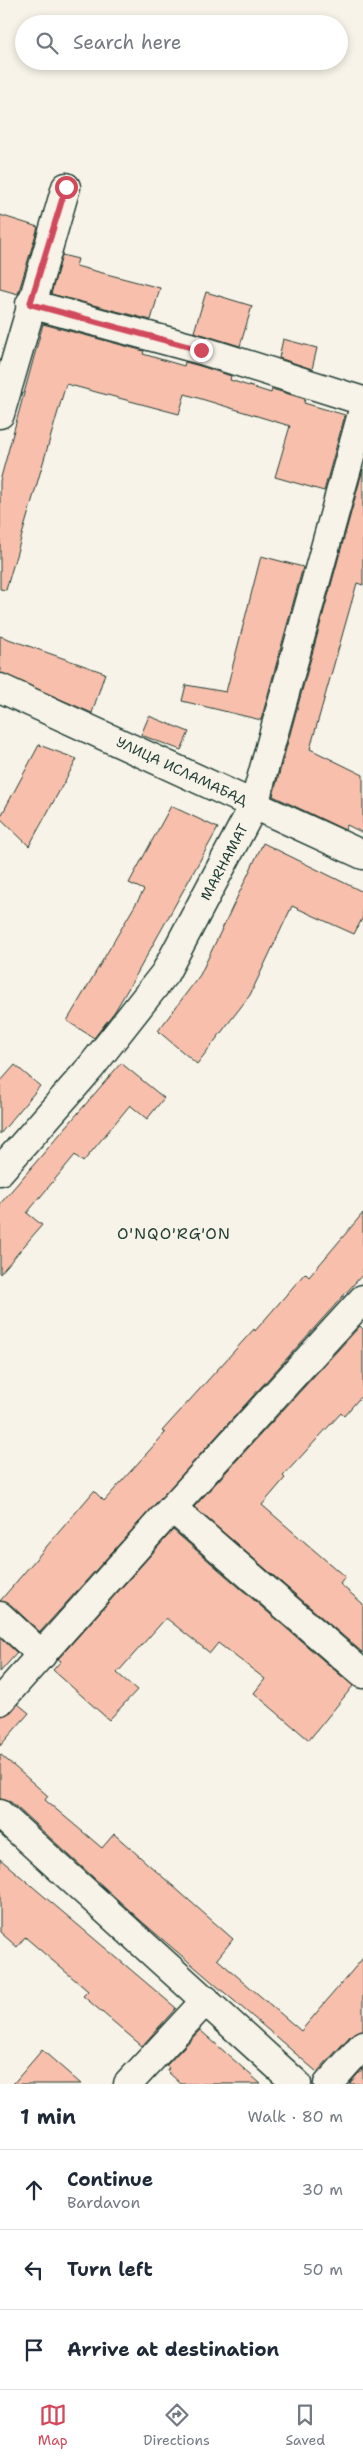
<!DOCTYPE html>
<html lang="en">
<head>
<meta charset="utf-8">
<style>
	:root { --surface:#fff; --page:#f6f6f7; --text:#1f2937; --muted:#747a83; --line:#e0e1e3; --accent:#d1495b }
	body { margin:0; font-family:"Shantell Sans",sans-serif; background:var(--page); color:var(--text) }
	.stop { position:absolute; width:15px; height:15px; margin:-11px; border:4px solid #d1495b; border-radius:50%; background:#fff }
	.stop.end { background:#d1495b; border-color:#fff; box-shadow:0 1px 5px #0008 }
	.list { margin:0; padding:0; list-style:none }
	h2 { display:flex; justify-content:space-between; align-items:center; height:65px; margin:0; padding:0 20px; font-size:21px }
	h2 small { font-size:16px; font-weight:400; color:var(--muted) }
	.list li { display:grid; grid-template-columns:32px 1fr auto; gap:15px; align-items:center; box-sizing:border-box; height:80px; padding:0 20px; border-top:1px solid var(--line) }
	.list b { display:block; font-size:19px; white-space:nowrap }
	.list p { margin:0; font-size:16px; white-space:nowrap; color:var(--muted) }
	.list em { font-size:16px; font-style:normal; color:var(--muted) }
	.icon { flex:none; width:28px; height:28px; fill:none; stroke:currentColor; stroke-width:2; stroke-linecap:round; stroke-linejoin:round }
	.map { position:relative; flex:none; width:363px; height:2084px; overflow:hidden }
	.search { position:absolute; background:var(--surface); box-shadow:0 2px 8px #0003; left:15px; right:15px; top:15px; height:55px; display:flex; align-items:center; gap:12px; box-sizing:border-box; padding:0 18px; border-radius:28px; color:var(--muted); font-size:19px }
	.sheet { height:305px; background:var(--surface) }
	nav { display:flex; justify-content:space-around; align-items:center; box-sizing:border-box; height:70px; border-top:1px solid var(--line); background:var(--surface); font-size:14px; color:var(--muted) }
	nav a { display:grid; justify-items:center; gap:2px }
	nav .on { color:var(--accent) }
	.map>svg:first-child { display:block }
	.building { fill:#f8c0ac; stroke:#1f3d34 }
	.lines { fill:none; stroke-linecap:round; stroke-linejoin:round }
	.minor-casing { stroke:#1f3d34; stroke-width:31 }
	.tertiary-casing { stroke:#1f3d34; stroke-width:31 }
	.minor { stroke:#f7f3e8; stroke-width:28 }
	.tertiary { stroke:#f7f3e8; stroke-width:28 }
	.route { stroke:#d1495b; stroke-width:6 }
	.labels { text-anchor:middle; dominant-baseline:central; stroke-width:4.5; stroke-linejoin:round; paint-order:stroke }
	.street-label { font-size:14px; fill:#1f3d34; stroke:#f7f3e8 }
	.quarter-label { font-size:16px; letter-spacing:1px; fill:#1f3d34; stroke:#f7f3e8 }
</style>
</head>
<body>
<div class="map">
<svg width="363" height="2084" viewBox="0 0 363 2084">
	<rect width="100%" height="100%" fill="#f7f3e8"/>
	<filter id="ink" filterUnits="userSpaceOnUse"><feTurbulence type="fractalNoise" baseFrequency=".02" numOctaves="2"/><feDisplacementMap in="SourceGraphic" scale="10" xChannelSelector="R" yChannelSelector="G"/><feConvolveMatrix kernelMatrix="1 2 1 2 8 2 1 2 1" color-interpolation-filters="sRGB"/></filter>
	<g filter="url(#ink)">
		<!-- building -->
		<g class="building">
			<path d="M0 215 38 227 18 294 0 289Z"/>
			<path d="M62 255 78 259 76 266 160 288 151 320 51 294Z"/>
			<path d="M206 292 252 306 240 346 194 332Z"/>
			<path d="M43 324 144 351 143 354 184 366 185 362 197 365 231 376 230 380 271 393 272 389 305 399 304 403 345 415 324 491 275 477 290 426 185 394 179 414 66 384 6 590 0 589V481Z"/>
			<path d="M283 339 317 348 312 369 279 358Z"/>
			<path d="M363 469V585L357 583 310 749 363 775V833L347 825 345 830 273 796Z"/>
			<path d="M261 556 303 567 261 720 182 701 186 685 226 692Z"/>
			<path d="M0 636 105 673 92 713 0 673Z"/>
			<path d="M149 716 189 732 181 750 141 735Z"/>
			<path d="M39 745 77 759 29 846 0 818Z"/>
			<path d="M171 806 218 828 135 977 115 1011 94 1038 67 1021 144 890 129 883Z"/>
			<path d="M263 843 363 892V917L354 934 292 906 250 995 197 1064 158 1031 200 975Z"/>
			<path d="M121 1063 164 1098 147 1119 130 1105 83 1162 75 1155 27 1213 42 1225 0 1274V1204Z"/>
			<path d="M15 1065 40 1086 0 1134V1082Z"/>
			<path d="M363 1213V1274L40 1632 11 1605 0 1601 94 1491 104 1501 165 1433 162 1431 254 1329 255 1331 305 1273 309 1277Z"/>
			<path d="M360 1326 363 1329V1394L344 1416 341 1413 283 1476 285 1478 262 1505 345 1577 340 1584 363 1604V1653L194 1507Z"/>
			<path d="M173 1530 353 1686 309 1740 254 1693 265 1679 218 1643 210 1653 166 1618 117 1673 137 1690 109 1720 53 1670 61 1661 58 1659Z"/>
			<path d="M0 1637 17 1653 0 1672Z"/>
			<path d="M18 1704 29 1713 0 1746V1716L11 1712Z"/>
			<path d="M0 1754 48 1796 45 1800 102 1848 114 1834 233 1939 217 1959 301 2031 363 1958V2030L351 2035 317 2072 140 1920 11 1802 0 1799Z"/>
			<path d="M0 1859 176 2008 142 2046 83 1996 88 1991 25 1937 17 1947 0 1932Z"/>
			<path d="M200 2030 261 2084H181L167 2071 169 2068 166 2066Z"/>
			<path d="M42 2050 81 2084H13Z"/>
			<path d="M363 2068V2084H349Z"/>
		</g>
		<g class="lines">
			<defs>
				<g id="minor">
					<path d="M30 304 201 350 363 401"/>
					<path d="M0 414 66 187"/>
					<path d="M0 1171 91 1067 165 973 254 805 363 410"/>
					<path d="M172 1508 363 1674"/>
					<path d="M0 1616 42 1655"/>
					<path d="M0 1701 172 1508 363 1299"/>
					<path d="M0 1814 297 2084"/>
					<path d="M128 2084 206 2000"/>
					<path d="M328 2084 363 2045"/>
				</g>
				<path id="tertiary" d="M0 688 363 855"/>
			</defs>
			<!-- minor casing -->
			<use href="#minor" class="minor-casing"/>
			<!-- tertiary casing -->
			<use href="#tertiary" class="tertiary-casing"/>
			<!-- minor -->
			<use href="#minor" class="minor"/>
			<!-- tertiary -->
			<use href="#tertiary" class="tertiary"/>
		</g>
	</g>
	<g class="lines" filter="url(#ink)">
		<!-- route -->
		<path class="route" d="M66 187 30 304 201 350"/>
	</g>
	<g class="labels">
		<!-- street labels -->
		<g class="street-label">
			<text transform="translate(182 771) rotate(25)">УЛИЦА ИСЛАМАБАД</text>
			<text transform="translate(224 862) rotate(-62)">MARHAMAT</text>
		</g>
		<!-- quarter labels -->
		<g class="quarter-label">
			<text x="174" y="1233">O'NQO'RG'ON</text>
		</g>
	</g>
</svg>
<div class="stop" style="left:66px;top:187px"></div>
<div class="stop end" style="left:201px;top:350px"></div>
<div class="search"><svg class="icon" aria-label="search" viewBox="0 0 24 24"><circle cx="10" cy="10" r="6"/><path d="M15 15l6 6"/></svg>Search here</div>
</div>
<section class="sheet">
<h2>1 min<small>Walk · 80 m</small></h2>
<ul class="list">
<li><svg class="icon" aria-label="ahead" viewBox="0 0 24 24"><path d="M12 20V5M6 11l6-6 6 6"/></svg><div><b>Continue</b><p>Bardavon</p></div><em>30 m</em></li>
<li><svg class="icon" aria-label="left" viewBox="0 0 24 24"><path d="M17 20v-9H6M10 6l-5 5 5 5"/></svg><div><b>Turn left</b></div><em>50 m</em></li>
<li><svg class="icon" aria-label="arrive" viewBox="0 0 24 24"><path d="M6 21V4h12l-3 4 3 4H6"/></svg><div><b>Arrive at destination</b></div></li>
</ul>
</section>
<nav>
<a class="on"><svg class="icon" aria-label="map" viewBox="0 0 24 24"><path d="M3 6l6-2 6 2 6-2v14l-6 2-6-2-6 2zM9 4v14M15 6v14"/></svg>Map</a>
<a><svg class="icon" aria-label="directions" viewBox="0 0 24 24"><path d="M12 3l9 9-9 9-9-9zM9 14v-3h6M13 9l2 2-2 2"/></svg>Directions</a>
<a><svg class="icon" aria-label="saved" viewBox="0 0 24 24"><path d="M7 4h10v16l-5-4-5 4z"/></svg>Saved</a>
</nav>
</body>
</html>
